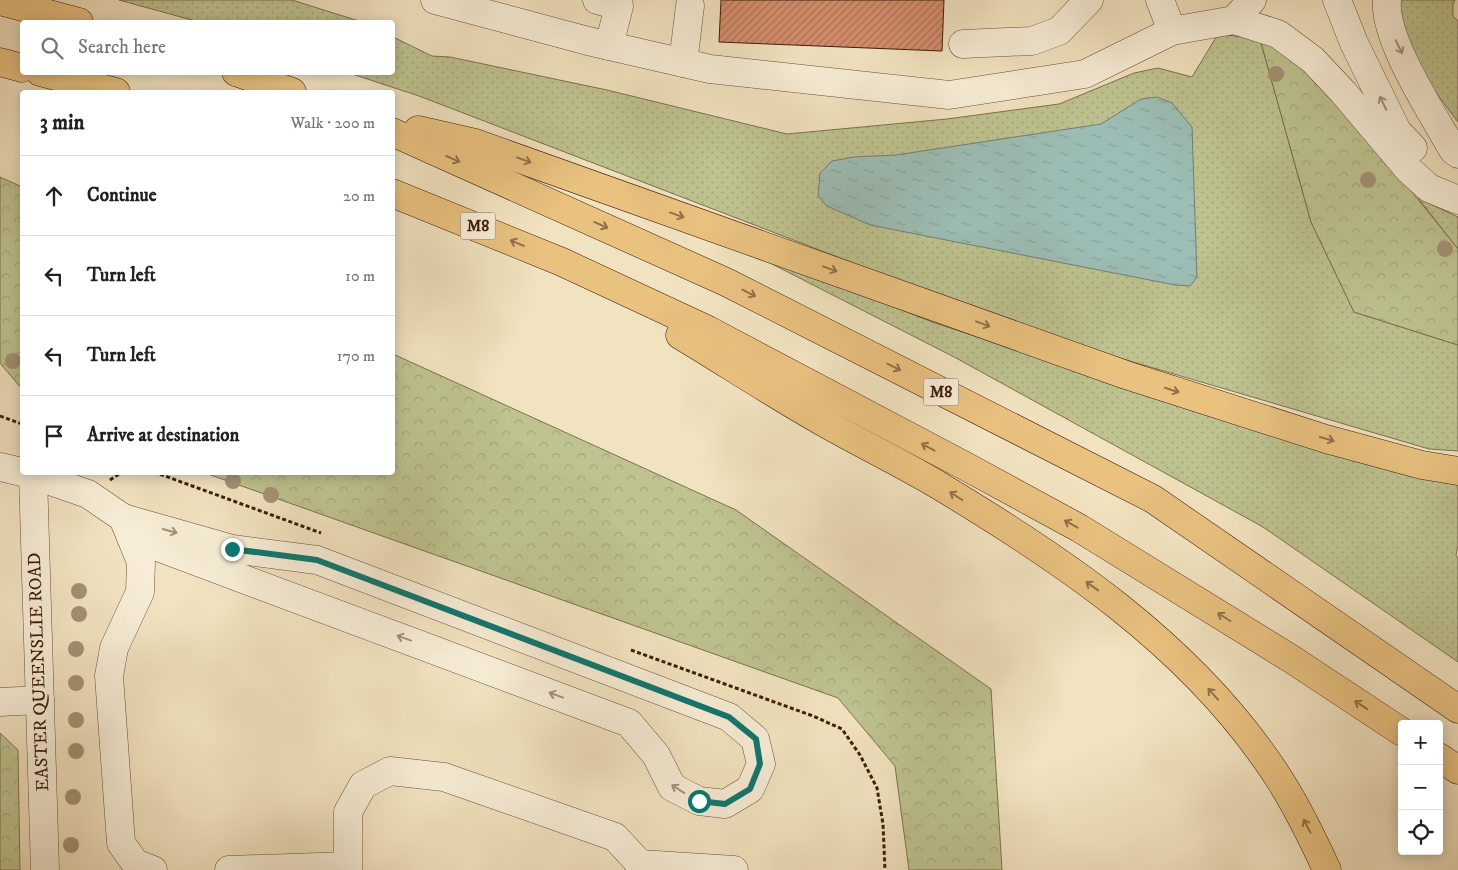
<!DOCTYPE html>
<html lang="en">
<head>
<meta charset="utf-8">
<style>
	:root { --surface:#fff; --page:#f2f2f2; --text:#202124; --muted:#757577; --line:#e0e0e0 }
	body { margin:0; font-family:"IM FELL DW Pica",serif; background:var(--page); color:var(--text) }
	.controls { position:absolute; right:15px; bottom:15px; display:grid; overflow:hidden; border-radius:5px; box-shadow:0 2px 12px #0003 }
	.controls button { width:45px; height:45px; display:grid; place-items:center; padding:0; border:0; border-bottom:1px solid var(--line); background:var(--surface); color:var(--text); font:25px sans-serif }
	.stop { position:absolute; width:15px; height:15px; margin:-11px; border:4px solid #0f766e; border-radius:50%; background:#fff }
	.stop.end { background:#0f766e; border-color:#fff; box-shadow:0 1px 5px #0008 }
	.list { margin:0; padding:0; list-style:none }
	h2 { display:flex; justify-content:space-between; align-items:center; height:65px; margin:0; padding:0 20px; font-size:21px }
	h2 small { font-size:16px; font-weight:400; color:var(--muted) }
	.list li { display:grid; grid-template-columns:32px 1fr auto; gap:15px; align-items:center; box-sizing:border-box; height:80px; padding:0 20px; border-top:1px solid var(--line) }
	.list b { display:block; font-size:19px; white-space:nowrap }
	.list em { font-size:16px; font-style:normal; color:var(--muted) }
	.icon { flex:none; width:28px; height:28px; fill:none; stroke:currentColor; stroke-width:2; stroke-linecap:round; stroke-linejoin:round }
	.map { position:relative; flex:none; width:1458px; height:870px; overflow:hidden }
	.search { position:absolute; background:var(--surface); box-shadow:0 2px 12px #0003; left:20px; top:20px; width:375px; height:55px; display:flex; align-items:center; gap:12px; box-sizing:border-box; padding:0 18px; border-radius:5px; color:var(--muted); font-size:19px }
	.panel { position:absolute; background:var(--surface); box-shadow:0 2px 12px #0003; left:20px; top:90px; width:375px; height:385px; border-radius:5px }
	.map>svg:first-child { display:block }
	.grass { fill:url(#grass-dots); stroke:#7e704f }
	.forest { fill:url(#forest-crowns); stroke:#7e704f }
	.water { fill:url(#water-ripples); stroke:#767d73 }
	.building { fill:url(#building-hatch); stroke:#3e1c0e }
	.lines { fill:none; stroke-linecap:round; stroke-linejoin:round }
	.minor-casing { stroke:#6b4e3a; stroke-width:29 }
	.highway-casing { stroke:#3e1c0e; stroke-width:29 }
	.path { stroke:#3e1c0e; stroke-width:3; stroke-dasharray:4 2.5; stroke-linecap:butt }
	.minor { stroke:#f7edd6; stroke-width:28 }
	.highway { stroke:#e9c280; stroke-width:28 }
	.tree { fill:#a49174 }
	.oneway { stroke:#a48f7c }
	.oneway2 { stroke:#946f47 }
	.route { stroke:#0f766e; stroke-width:6 }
	.labels { text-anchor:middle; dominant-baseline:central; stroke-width:5; stroke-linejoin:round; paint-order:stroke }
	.shield { fill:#f7edd6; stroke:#765b4a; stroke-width:1 }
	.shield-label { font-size:16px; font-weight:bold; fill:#3e1c0e }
	.street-label { font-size:18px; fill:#3e1c0e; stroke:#f7edd6 }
</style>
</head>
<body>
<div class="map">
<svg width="1458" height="870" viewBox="0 0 1458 870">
	<defs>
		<pattern id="grass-dots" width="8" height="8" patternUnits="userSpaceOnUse" patternTransform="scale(1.25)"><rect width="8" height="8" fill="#bec390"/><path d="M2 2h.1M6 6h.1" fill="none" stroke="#a4a77b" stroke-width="1.8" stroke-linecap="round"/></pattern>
		<pattern id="forest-crowns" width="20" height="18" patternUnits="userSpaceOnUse" patternTransform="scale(1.25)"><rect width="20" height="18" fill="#bec390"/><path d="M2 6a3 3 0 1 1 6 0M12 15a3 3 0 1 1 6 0" fill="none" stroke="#a4a77b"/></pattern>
		<pattern id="water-ripples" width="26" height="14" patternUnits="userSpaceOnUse" patternTransform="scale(1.25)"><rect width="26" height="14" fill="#9cbeb6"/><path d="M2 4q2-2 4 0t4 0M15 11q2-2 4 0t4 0" fill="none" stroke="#87a39b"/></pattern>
		<pattern id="building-hatch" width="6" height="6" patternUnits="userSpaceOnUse" patternTransform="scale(1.25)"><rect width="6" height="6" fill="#d58e6d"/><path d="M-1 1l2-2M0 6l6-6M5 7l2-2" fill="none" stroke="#ae7358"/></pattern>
	</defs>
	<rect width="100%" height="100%" fill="#f2e3c0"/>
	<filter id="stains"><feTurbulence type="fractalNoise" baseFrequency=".004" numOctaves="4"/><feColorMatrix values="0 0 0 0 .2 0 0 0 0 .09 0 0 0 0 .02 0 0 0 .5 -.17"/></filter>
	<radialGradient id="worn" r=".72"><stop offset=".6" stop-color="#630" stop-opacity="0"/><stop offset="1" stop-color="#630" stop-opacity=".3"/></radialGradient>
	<!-- grass -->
	<g class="grass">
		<path d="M119 0H292L362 22H199Z"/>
		<path d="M1399 0H1455L1453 4V16L1458 21V122L1434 90 1402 32Z"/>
		<path d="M1218 34 1260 39 1311 222 1354 312 1458 345V451L1429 449 1038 334 419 96 349 73 392 72 393 37 432 56 450 57 607 90 787 134 947 119 1059 104 1134 73 1158 68 1192 77Z"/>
		<path d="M1418 198 1458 217V249Z"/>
		<path d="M729 242 935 323 1139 389 1458 482V545L1456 555 1458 558V662L1263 527 956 358Z"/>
	</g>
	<!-- forest -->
	<g class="forest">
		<path d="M1260 39 1288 51 1334 95 1458 249V345L1354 312 1311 222Z"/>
		<path d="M0 177 22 187V389L0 363Z"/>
		<path d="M393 354 736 510 991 689 1002 870H909L895 766 838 698 205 473 392 472Z"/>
		<path d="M0 733 18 750 20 870H0Z"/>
	</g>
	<!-- water -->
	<path class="water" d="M1157 97 1172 103 1192 127 1197 277 1190 286 1175 285 870 225 827 206 818 196 820 173 832 161 854 157 896 155 1101 124 1141 99Z"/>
	<!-- building -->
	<path class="building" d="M944 0 942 51 719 42 721 0Z"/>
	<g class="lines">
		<defs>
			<g id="minor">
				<path d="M435 0 588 41 710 69 949 95 1085 74 1172 31 1234 20 1252 0"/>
				<path d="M597 0 619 6 609 46"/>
				<path d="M1160 0 1172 31"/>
				<path d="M1337 0 1354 43 1397 131 1413 148"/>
				<path d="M1387 0C1383 39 1433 114 1453 150L1458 154"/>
				<path d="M1234 20 1278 34 1313 60 1343 92 1408 169 1429 188 1458 200"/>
				<path d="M963 44 1032 41 1059 31 1089 0"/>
				<path d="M683 63 690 6"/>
				<path d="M0 467 22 472"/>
				<path d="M24 472 88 494 123 518 141 562 140 592 114 648 109 676 121 843 135 863 153 870"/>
				<path d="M33 475 45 870"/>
				<path d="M123 518 232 549 317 560 729 717 755 739 761 764 750 789 725 804 699 801 672 787 656 755 629 723 131 537"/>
				<path d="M0 702 40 700"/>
				<path d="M640 864 734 870"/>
				<path d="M229 870 347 866"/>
				<path d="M348 870V812L363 785 390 771 444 777 615 837 640 864V870"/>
			</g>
			<g id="highway">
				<path d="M0 1 79 22"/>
				<path d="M0 62 22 68"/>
				<path d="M40 72 116 92"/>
				<path d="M236 72 292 92"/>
				<path d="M418 130 475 143 1126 375 1326 439 1422 465 1458 471"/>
				<path d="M392 132 726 282 1153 499 1458 709"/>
				<path d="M392 193 562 262 708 330 967 467 1079 528 1293 660 1402 732"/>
				<path d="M680 335C728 364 775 395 823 422 860 443 897 461 933 482 1060 558 1188 643 1272 768 1294 800 1311 835 1327 870"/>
				<path d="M1439 757 1458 770"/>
			</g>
		</defs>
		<!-- minor casing -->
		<use href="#minor" class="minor-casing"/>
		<!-- highway casing -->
		<use href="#highway" class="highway-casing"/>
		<!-- path -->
		<g class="path">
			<path d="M0 416 22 424"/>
			<path d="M154 472 321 533"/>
			<path d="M110 480 122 472"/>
			<path d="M631 650 813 716 842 729 860 755 877 788 883 824 885 870"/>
		</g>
		<!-- minor -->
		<use href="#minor" class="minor"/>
		<!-- highway -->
		<use href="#highway" class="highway"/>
	</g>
	<!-- trees -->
	<g class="tree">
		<circle cx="1276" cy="74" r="8"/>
		<circle cx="1368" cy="180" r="8"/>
		<circle cx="1445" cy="249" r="8"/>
		<circle cx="13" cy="361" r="8"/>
		<circle cx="233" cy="481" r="8"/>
		<circle cx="271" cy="495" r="8"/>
		<circle cx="79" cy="591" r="8"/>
		<circle cx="79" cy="614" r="8"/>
		<circle cx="76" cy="649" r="8"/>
		<circle cx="76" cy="683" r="8"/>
		<circle cx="76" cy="720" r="8"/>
		<circle cx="76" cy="751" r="8"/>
		<circle cx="73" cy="797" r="8"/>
		<circle cx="71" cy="845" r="8"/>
	</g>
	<!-- one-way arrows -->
	<defs><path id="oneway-shaft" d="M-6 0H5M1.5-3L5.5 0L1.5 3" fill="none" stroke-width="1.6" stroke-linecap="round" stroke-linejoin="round" transform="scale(1.25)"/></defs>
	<g class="oneway">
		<use href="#oneway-shaft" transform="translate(1399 47) rotate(64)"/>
		<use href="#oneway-shaft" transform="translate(1383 103) rotate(-116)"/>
		<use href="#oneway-shaft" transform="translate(170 531) rotate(16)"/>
		<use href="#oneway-shaft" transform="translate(404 638) rotate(-160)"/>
		<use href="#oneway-shaft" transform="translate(556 695) rotate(-160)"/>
		<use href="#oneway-shaft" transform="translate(678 789) rotate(-148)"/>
	</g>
	<g class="oneway2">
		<use href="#oneway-shaft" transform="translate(453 159) rotate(24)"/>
		<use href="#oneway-shaft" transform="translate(524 160) rotate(20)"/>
		<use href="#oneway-shaft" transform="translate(677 215) rotate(20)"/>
		<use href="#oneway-shaft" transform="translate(601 225) rotate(24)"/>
		<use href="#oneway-shaft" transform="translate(517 243) rotate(-157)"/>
		<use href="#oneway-shaft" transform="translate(830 269) rotate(20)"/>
		<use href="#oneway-shaft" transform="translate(749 293) rotate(27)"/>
		<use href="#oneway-shaft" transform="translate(983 324) rotate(20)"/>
		<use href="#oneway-shaft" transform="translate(894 367) rotate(27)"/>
		<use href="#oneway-shaft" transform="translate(1172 390) rotate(18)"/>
		<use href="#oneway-shaft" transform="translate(1327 439) rotate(16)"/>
		<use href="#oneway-shaft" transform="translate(928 447) rotate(-152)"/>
		<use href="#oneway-shaft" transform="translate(956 496) rotate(-148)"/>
		<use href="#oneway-shaft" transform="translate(1071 524) rotate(-151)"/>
		<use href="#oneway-shaft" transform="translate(1092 586) rotate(-144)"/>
		<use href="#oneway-shaft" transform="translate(1224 617) rotate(-148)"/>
		<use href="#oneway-shaft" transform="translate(1213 694) rotate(-132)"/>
		<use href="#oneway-shaft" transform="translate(1361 705) rotate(-147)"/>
		<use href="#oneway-shaft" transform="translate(1307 826) rotate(-118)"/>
	</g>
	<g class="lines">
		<!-- route -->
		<path class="route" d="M232 549 317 560 729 717 756 739 760 764 750 789 725 804 699 801"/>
	</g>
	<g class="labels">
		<!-- shield labels -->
		<g class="shield">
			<rect x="460.5" y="212.5" width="35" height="27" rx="4"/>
			<rect x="923.5" y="378.5" width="35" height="27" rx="4"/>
		</g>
		<g class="shield-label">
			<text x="478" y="226">M8</text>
			<text x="941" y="392">M8</text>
		</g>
		<!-- street labels -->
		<g class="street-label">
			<text transform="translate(39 672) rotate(-92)">EASTER QUEENSLIE ROAD</text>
		</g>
	</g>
	<rect width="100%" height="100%" filter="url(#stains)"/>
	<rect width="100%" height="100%" fill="url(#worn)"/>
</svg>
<div class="controls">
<button>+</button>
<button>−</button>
<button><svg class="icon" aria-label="locate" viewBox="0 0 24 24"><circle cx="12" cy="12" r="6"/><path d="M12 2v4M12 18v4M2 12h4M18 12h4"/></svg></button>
</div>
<div class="stop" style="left:699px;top:801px"></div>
<div class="stop end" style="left:232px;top:549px"></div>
<div class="search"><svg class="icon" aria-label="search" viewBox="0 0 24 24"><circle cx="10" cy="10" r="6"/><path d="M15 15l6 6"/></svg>Search here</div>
<section class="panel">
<h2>3 min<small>Walk · 200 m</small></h2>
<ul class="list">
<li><svg class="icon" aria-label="ahead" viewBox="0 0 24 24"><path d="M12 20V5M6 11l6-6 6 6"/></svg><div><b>Continue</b></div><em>20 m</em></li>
<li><svg class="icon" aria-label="left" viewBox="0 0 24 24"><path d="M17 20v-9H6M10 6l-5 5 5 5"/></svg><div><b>Turn left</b></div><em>10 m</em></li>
<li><svg class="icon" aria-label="left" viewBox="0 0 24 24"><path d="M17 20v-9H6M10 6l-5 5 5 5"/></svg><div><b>Turn left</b></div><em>170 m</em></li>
<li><svg class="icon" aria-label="arrive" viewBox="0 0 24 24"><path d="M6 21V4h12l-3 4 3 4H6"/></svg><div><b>Arrive at destination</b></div></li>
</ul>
</section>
</div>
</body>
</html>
